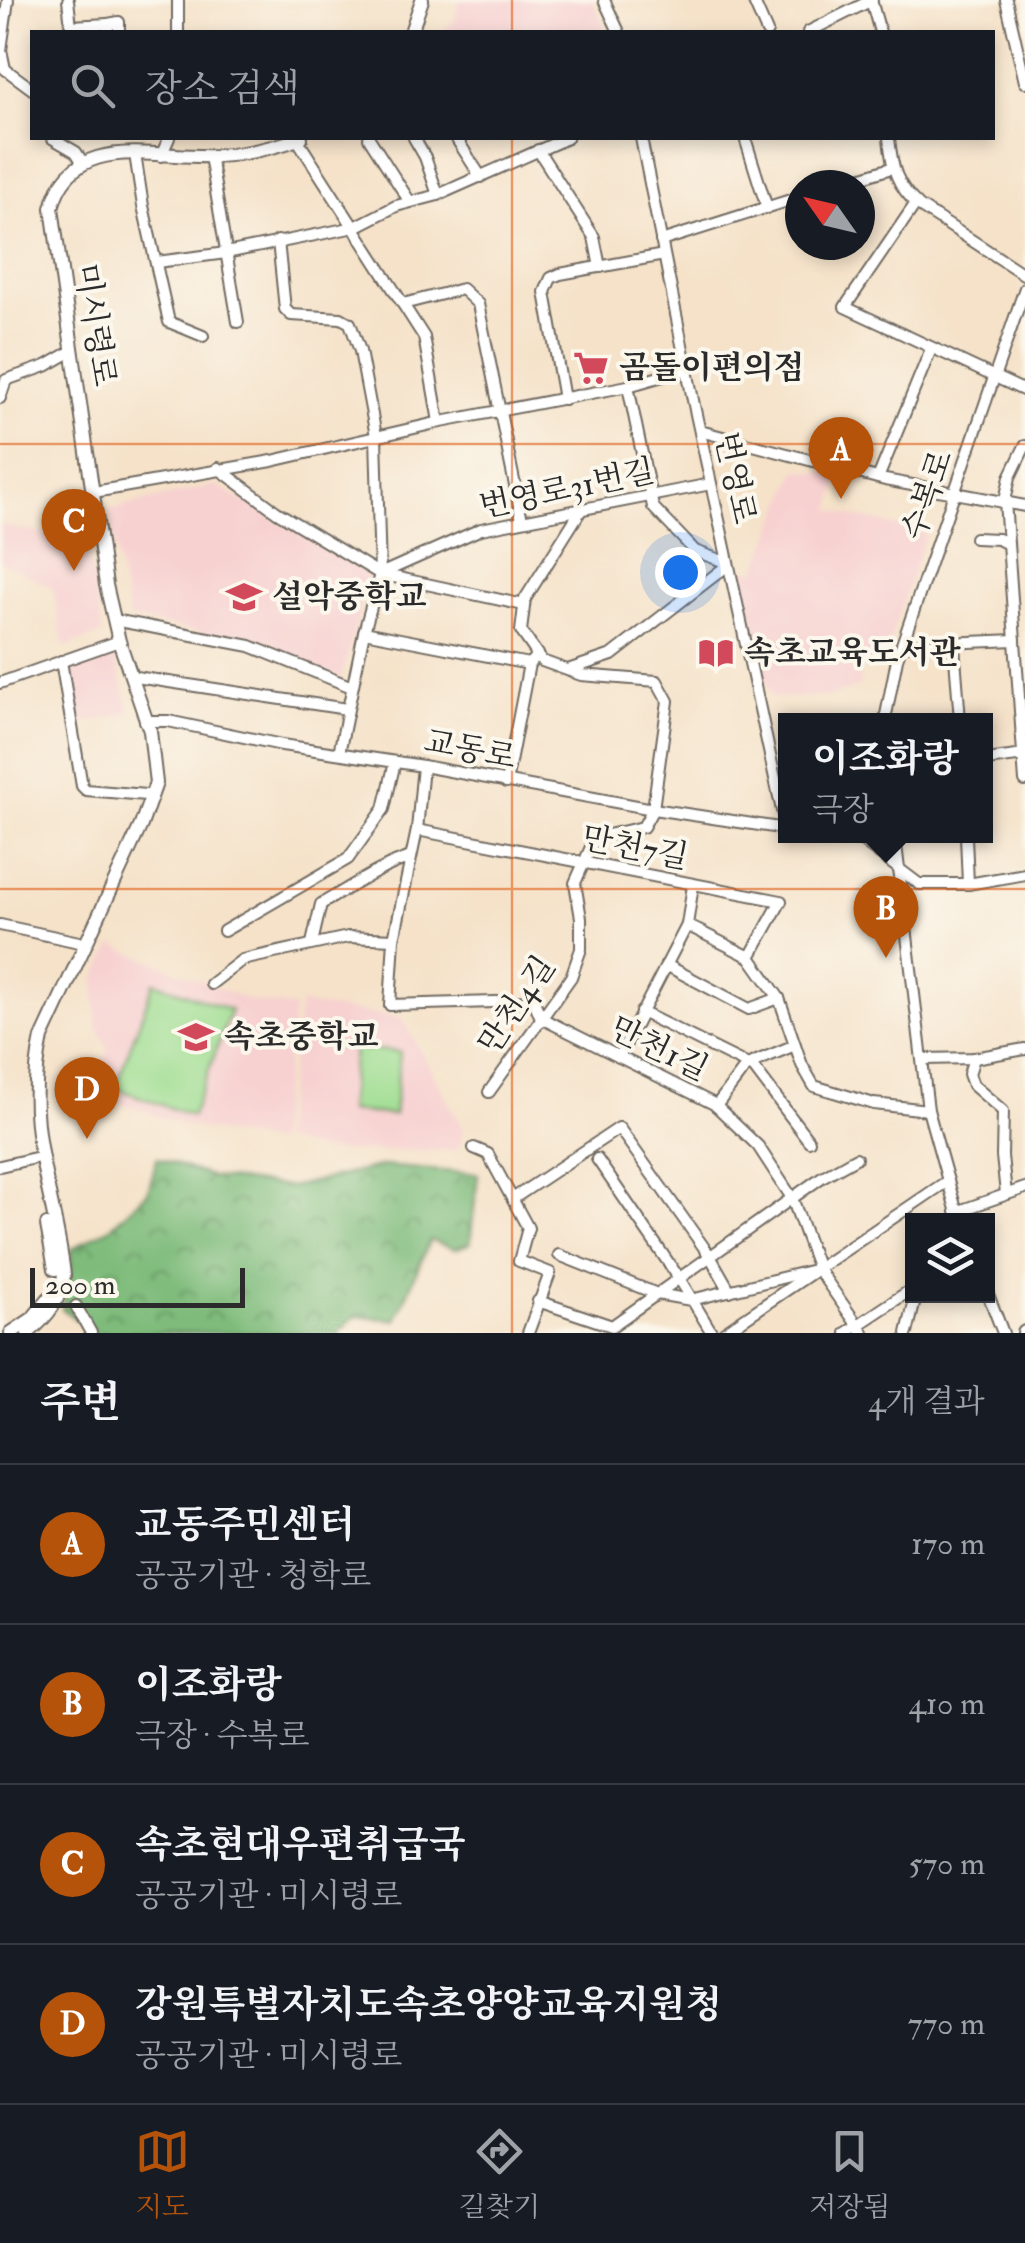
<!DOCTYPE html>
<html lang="ko">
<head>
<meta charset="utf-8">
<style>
	:root { --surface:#171b24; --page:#20242c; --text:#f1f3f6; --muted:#9ea1a6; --line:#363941; --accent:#b45309 }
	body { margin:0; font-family:"IM FELL Double Pica","Noto Serif KR",serif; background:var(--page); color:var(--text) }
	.controls { position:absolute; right:30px; bottom:30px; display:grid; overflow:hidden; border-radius:0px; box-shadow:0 5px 15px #0003 }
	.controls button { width:90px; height:90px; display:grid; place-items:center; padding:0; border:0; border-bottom:2px solid var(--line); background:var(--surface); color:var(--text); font:50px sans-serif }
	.compass { position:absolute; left:785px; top:170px; width:90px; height:90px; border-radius:50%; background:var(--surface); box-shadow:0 5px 15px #0003; rotate:304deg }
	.scale { position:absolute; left:30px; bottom:25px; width:215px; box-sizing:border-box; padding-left:10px; border:5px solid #2b2b2b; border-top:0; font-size:28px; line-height:35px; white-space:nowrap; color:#2b2b2b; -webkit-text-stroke:8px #fbf7ec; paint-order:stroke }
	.you { position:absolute; left:680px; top:572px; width:35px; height:35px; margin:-25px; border:8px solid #fff; border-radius:50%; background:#1a73e8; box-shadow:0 0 0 15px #1a73e833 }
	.badge { display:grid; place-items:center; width:65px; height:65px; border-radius:50%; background:var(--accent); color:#fff; font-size:32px; font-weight:700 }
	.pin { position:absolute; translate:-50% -82px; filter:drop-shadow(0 2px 5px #0008) }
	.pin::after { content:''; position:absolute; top:52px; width:35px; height:30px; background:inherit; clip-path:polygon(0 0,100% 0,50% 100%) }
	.popup { position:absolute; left:778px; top:713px; width:215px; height:130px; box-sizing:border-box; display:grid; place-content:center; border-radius:0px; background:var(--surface); filter:drop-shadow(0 2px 8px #0005); font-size:32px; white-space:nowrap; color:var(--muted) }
	.popup b { font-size:38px; color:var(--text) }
	.popup::after { content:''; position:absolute; left:50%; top:100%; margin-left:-20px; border:20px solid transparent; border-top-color:var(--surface) }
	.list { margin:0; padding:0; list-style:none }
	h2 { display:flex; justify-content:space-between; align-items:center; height:130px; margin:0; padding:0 40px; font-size:42px }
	h2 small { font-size:32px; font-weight:400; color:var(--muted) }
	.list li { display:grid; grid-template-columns:65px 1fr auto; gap:30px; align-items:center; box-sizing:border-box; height:160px; padding:0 40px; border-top:2px solid var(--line) }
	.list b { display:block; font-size:38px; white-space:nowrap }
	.list p { margin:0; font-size:32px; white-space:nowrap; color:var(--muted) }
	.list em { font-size:32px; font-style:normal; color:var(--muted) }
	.icon { flex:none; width:55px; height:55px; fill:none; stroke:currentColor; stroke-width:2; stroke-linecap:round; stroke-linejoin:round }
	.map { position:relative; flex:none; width:1025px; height:1333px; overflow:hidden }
	.search { position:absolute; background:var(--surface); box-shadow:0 5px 15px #0003; left:30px; right:30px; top:30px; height:110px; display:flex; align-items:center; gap:25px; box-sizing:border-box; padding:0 35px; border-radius:0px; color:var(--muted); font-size:38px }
	.sheet { height:770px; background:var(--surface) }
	nav { display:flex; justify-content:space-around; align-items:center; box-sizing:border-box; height:140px; border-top:2px solid var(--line); background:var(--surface); font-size:28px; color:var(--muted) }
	nav a { display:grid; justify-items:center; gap:5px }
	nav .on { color:var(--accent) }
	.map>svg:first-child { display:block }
	.built { fill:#f7d0d0 }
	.grass { fill:#9fdd91; stroke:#65845e; stroke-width:2.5 }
	.forest { fill:url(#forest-crowns); stroke:#557453; stroke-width:2.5 }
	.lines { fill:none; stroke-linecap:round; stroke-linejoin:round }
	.minor-casing { stroke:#726b62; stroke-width:14 }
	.major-casing { stroke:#726b62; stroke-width:16 }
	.minor { stroke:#fff; stroke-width:10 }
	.major { stroke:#fff; stroke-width:12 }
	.grid { fill:none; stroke:#df570e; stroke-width:2.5; stroke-opacity:0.55 }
	.labels { text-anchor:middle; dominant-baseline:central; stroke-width:8; stroke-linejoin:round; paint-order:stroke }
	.street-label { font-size:32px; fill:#2b2b2b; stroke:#fbf7ec }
	.poi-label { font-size:32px; font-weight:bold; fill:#2b2b2b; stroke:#fbf7ec; text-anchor:start }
</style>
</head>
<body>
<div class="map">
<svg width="1025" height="1333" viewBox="0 0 1025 1333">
	<defs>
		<pattern id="forest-crowns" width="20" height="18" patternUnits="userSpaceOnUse" patternTransform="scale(2.5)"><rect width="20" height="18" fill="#7fbc7b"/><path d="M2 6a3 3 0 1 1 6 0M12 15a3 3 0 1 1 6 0" fill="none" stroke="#689965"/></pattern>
	</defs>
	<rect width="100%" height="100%" fill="#fbf7ec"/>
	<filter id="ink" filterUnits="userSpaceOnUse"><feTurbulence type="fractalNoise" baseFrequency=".01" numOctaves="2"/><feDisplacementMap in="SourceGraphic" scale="20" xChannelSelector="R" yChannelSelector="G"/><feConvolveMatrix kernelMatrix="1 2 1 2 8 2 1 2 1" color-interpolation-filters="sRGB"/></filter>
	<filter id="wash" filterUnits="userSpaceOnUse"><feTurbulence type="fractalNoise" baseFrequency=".0048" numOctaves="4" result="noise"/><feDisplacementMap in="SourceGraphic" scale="40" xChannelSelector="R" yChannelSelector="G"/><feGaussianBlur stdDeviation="2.25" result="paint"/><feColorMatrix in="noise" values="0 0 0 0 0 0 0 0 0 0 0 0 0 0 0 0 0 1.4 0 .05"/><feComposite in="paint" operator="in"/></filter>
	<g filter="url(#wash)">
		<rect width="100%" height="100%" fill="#f5e2c9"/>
		<!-- built -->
		<g class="built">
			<path d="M459 0H592L607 32H443L455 20Z"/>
			<path d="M829 469 840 473 831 510 926 534 880 668H858L861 685 832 696 772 698 763 675 741 570H757L797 470 819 473Z"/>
			<path d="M216 485 370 575 341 678 245 641 129 619 108 510Z"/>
			<path d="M0 525 86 542 103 634 64 647 53 588 0 561Z"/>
			<path d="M112 646 130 713 76 724 65 663Z"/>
			<path d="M113 945 250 1001 294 1008 276 1143 189 1126 90 1093 108 1049 97 1026 95 980Z"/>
			<path d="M300 1004 402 1018 464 1130 457 1150 323 1151 280 1140Z"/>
		</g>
		<!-- grass -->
		<g class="grass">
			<path d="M154 982 231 1010 192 1116 115 1088Z"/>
			<path d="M354 1048 400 1052 394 1115 348 1111Z"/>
		</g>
		<!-- forest -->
		<path class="forest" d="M157 1158 212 1177 291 1187 383 1166 478 1174 470 1243 455 1249 430 1240 396 1320 355 1316 338 1333H96L62 1309 71 1274V1250L112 1226 148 1192Z"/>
	</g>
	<g filter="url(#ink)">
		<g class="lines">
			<defs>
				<g id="minor">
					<path d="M8 0 1 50 5 69 32 89"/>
					<path d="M68 0 71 26 108 24V32"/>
					<path d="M604 0 619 32"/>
					<path d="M753 0 767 32"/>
					<path d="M871 0 880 32"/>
					<path d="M1006 0 1025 82"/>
					<path d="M108 24 119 22V32"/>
					<path d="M178 32V0"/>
					<path d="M808 32 872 0"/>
					<path d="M52 138 76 152 83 163"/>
					<path d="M369 138 410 202"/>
					<path d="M414 138 425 157 438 195"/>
					<path d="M456 138 481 177"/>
					<path d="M641 138 694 405 786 829"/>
					<path d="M745 138 767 208"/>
					<path d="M889 138C892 168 896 185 919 206L1025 275"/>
					<path d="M297 139 424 337 439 422"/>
					<path d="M538 150 594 237 600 267"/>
					<path d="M135 154 143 206 169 322 203 336"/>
					<path d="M161 156 169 138"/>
					<path d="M210 156 238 322"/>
					<path d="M838 185 891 168"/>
					<path d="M916 203 845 307 1025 391"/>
					<path d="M278 241 285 309 291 315 341 318 350 323 360 351 376 436 380 574 364 632 339 753"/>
					<path d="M661 241 800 197"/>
					<path d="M157 262 226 253 355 227 396 206 438 195 567 138"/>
					<path d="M403 304 462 289 478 304 522 520"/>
					<path d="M628 386 653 507 695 551 728 563"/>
					<path d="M0 398 6 380 46 366 72 351"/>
					<path d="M564 399 545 292 551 278 560 274 664 255"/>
					<path d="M700 431 885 480 1025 506"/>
					<path d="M1025 446 1010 477 1005 501 1025 781"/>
					<path d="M218 468 277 512 380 574 524 605"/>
					<path d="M878 478 931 349"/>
					<path d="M94 492 272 461 436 423 628 386 687 369"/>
					<path d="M975 538 998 539 1008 544"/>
					<path d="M380 574 481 529 711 484"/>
					<path d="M114 620 250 646 352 687"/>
					<path d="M364 632 529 664 538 654"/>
					<path d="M902 645 1015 640"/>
					<path d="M954 645 960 720"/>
					<path d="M61 661 82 786 86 790 146 795"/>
					<path d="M568 670 612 655 728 565"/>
					<path d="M136 677 347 709"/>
					<path d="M0 683 119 641"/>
					<path d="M885 720 897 659 1025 288"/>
					<path d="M145 721H168L282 745 423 766 653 809 786 829"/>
					<path d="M986 760 1025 755"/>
					<path d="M423 766 417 830 394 939 390 1005 534 1001 541 1018 714 1104 758 1146 792 1198 818 1269 863 1333"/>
					<path d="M506 783 529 664"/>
					<path d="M417 830 781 901 750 957 779 998 802 1065 814 1086 874 1104 928 1110"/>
					<path d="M827 836 862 841 919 884H968L1025 874"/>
					<path d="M895 836 928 1110 959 1220"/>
					<path d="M966 836 968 884"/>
					<path d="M0 925 79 942"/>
					<path d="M687 925 750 957"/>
					<path d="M224 931 348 859 384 809 395 762"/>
					<path d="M312 943 321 904C351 887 379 867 411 857"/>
					<path d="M666 965 749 1009 779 998"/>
					<path d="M211 984 242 960 348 937 394 939"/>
					<path d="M641 1012 754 1068 809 1141"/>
					<path d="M619 1057 687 925 693 885"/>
					<path d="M974 1058 969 1074 973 1085 1003 1111 1002 1156 1006 1194"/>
					<path d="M924 1059 974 1058 1025 1049"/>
					<path d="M489 1092 571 977 581 949V918L575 883 595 838 643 827 653 809 668 701 657 681 581 675 542 661 521 631 525 599 581 510"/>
					<path d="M716 1106 747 1065 795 1045"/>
					<path d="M474 1148 488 1154 528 1228 519 1261 550 1273 528 1333"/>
					<path d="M597 1159 679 1278 712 1333"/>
					<path d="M0 1166 39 1157"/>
					<path d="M514 1198 619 1128 710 1256 730 1291"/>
					<path d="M956 1212 1025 1188"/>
					<path d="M559 1255 657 1294 691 1300 818 1269"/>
					<path d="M988 1294 1003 1333"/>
					<path d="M538 1301 612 1326 822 1177 856 1158"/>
					<path d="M76 1306 91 1333"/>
					<path d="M723 1333 946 1182"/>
					<path d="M846 1333 912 1289"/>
					<path d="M907 1333 916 1296"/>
				</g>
				<g id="major">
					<path d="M411 32 422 0"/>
					<path d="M47 1225 55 1269"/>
					<path d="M11 1333 32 1319 49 1298"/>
					<path d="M28 1333C48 1316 60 1301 64 1275 54 1188 22 1129 42 1038L141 825 156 783 150 731 119 641 106 585 52 208C71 129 158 160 218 156 247 154 273 148 301 138"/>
					<path d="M1024 1333 1025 1332"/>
				</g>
			</defs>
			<!-- minor casing -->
			<use href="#minor" class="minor-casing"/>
			<!-- major casing -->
			<use href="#major" class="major-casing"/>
			<!-- minor -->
			<use href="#minor" class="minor"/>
			<!-- major -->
			<use href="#major" class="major"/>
		</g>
	</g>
	<!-- grid -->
	<path class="grid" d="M512 0V32M512 138V1333M0 444H1025M0 889H1025"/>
	<!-- icons -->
	<defs>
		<symbol id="supermarket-bare" viewBox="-9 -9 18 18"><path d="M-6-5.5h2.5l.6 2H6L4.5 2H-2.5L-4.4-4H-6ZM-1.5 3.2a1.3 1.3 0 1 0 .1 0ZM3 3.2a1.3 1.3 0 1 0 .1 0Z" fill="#d1495b" stroke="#fbf7ec" stroke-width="2.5" paint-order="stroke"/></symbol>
		<symbol id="school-bare" viewBox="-9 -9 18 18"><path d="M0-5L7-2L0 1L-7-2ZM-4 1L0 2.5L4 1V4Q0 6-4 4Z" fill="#d1495b" stroke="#fbf7ec" stroke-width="2.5" paint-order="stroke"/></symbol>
		<symbol id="library-bare" viewBox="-9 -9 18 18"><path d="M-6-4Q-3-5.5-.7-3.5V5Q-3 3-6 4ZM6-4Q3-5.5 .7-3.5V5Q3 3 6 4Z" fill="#d1495b" stroke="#fbf7ec" stroke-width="2.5" paint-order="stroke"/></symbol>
	</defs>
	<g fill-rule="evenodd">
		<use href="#supermarket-bare" x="566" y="343" width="50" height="50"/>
		<use href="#school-bare" x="219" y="572" width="50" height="50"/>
		<use href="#library-bare" x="691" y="628" width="50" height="50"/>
		<use href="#school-bare" x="171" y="1012" width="50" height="50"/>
	</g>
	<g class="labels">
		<!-- street labels -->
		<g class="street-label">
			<text transform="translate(95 325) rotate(81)">미시령로</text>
			<text transform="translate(735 478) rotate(78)">번영로</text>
			<text transform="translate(567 489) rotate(-12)">번영로31번길</text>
			<text transform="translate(928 495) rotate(-71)">수복로</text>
			<text transform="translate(470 750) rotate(11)">교동로</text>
			<text transform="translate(635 848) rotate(11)">만천7길</text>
			<text transform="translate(517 1005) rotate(-56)">만천4길</text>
			<text transform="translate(659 1049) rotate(26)">만천1길</text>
		</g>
		<!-- poi labels -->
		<g class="poi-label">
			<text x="619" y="368">곰돌이편의점</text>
			<text x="272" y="597">설악중학교</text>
			<text x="744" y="653">속초교육도서관</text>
			<text x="224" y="1037">속초중학교</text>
		</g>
	</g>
</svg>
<div class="controls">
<button><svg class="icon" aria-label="layers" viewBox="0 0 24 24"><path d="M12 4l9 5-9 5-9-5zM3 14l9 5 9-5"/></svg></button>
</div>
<svg class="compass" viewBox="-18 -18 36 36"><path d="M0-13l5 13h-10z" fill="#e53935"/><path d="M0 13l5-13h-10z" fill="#9ea1a6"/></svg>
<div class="scale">200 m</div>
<div class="you"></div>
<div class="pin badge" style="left:841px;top:499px">A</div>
<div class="pin badge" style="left:886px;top:958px">B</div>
<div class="popup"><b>이조화랑</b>극장</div>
<div class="pin badge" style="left:74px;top:571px">C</div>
<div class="pin badge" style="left:87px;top:1139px">D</div>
<div class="search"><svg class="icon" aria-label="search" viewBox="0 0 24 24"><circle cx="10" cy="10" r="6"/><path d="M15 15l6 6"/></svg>장소 검색</div>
</div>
<section class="sheet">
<h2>주변<small>4개 결과</small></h2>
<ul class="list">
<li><span class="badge">A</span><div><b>교동주민센터</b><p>공공기관 · 청학로</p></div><em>170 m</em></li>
<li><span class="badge">B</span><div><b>이조화랑</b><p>극장 · 수복로</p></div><em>410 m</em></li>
<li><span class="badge">C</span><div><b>속초현대우편취급국</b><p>공공기관 · 미시령로</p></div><em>570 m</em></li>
<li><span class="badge">D</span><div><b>강원특별자치도속초양양교육지원청</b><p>공공기관 · 미시령로</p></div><em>770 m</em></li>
</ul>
</section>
<nav>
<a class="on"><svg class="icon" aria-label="map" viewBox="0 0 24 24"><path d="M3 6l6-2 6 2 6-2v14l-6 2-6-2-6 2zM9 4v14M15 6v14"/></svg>지도</a>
<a><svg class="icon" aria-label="directions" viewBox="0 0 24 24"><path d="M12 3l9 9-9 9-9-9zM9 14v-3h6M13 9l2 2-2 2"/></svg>길찾기</a>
<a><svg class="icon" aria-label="saved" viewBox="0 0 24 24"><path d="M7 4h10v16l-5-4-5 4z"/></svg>저장됨</a>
</nav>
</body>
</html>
